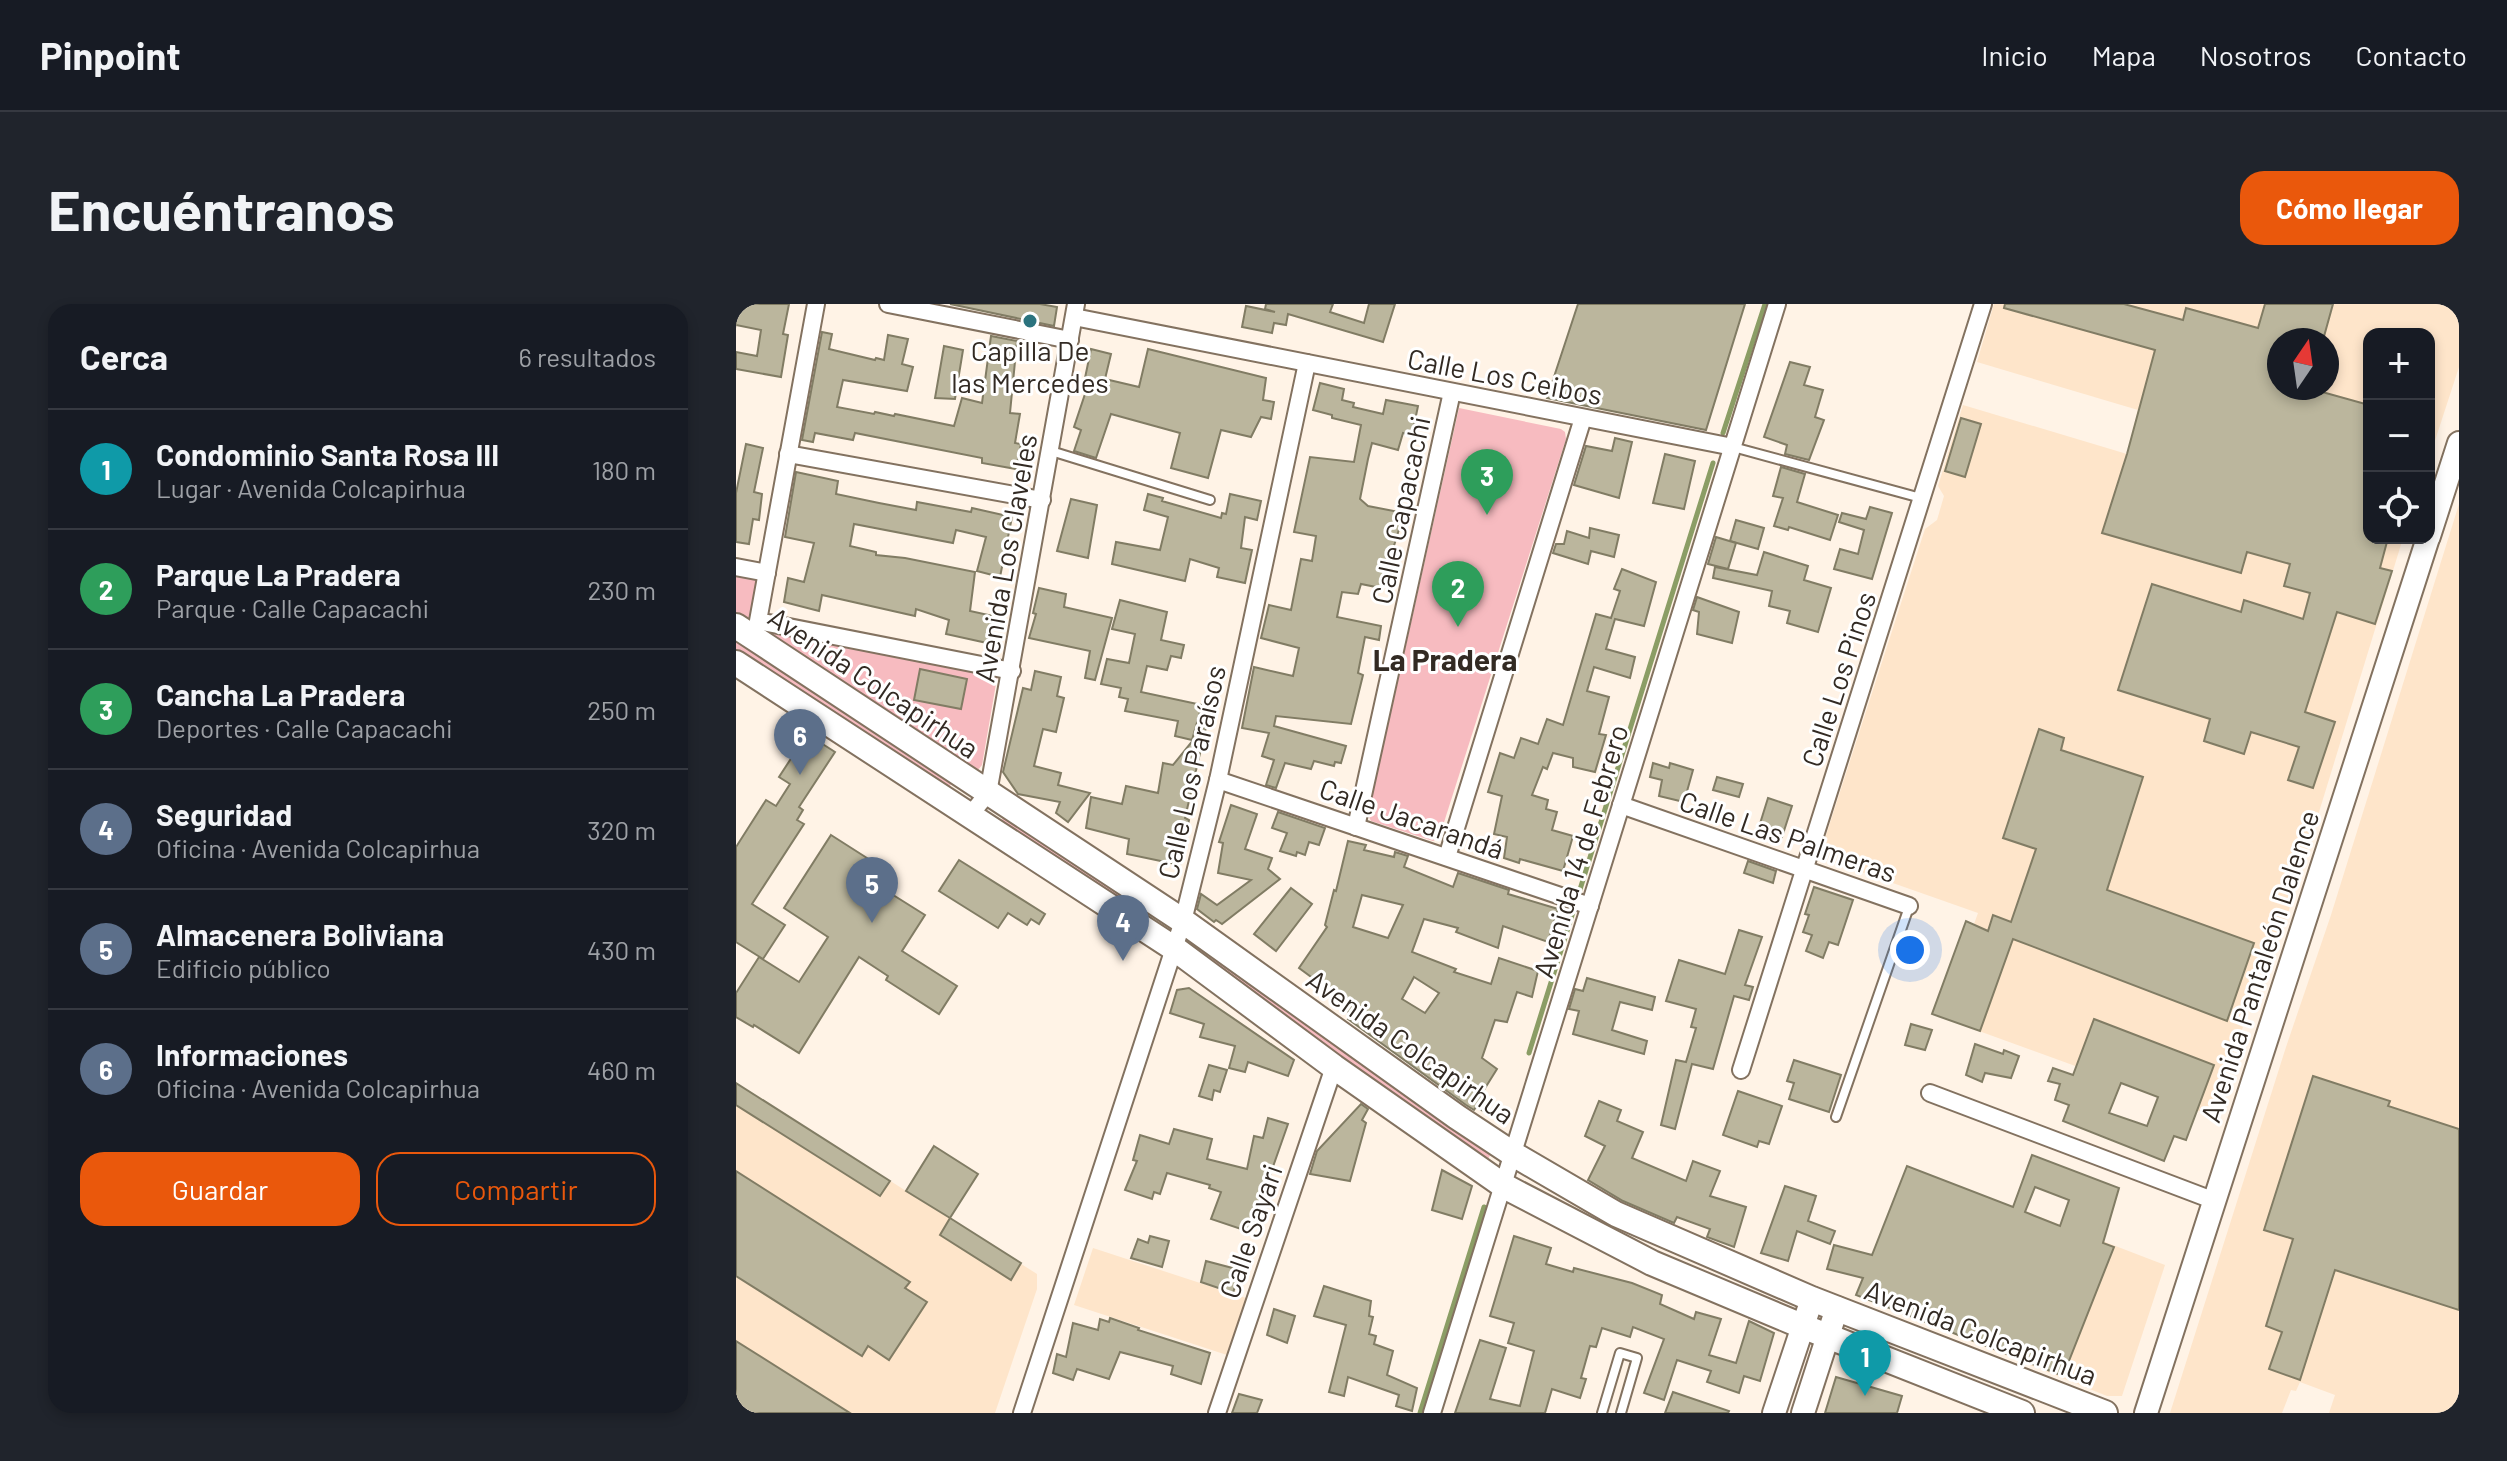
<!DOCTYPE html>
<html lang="es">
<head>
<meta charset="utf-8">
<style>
	:root { --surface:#171b24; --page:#20242c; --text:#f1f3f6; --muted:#9ea1a6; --line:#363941; --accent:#ea580c }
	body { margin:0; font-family:Barlow,sans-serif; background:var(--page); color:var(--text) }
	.controls { position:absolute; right:24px; top:24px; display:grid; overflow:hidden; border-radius:16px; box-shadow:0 4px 12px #0003 }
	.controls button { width:72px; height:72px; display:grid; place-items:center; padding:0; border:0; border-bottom:2px solid var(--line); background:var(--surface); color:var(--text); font:40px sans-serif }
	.compass { position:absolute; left:1531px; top:24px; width:72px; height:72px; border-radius:50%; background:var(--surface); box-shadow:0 4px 12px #0003; rotate:13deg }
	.you { position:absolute; left:1174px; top:646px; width:28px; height:28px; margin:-20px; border:6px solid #fff; border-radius:50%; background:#1a73e8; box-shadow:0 0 0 12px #1a73e833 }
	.badge { display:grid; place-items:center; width:52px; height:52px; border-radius:50%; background:var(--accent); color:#fff; font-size:26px; font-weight:700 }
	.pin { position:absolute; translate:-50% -66px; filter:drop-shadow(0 2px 4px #0008) }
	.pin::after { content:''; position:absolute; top:42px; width:28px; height:24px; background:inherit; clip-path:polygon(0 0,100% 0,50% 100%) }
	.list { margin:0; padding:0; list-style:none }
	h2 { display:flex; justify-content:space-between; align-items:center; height:104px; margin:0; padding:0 32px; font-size:34px }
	h2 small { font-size:26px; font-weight:400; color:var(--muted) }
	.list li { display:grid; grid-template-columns:52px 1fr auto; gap:24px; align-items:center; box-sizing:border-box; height:120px; padding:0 32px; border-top:2px solid var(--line) }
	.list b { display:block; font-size:30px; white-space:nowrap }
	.list p { margin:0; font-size:26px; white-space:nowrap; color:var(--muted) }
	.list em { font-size:26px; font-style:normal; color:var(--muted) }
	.actions { display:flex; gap:16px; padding:24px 32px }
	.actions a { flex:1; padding:18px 0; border:2px solid var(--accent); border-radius:24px; text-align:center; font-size:28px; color:var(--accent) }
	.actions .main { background:var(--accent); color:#fff }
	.icon { flex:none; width:44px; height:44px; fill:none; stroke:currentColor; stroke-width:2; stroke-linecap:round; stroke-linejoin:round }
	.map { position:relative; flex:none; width:1723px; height:1109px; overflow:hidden; border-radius:24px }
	header { display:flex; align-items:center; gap:48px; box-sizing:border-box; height:112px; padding:0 40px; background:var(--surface); border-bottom:2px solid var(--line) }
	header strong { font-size:38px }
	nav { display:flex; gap:44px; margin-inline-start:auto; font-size:28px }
	.intro { display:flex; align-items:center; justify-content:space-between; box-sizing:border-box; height:192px; padding:0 48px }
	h1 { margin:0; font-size:56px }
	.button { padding:20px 36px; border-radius:24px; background:var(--accent); color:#fff; font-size:28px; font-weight:700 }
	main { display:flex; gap:48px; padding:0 48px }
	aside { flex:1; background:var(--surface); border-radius:24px; box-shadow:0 4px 12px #0003 }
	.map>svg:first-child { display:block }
	.built { fill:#fee5ca; fill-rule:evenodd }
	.green { fill:#f7bbc0 }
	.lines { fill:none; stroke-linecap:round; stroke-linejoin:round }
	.stream { stroke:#8b9d65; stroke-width:5 }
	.building { fill:#bbb69d; stroke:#817c64; stroke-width:2; fill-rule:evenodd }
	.lane-casing { stroke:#837260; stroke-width:12 }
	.street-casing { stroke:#837260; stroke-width:20 }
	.secondary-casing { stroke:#837260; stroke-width:26 }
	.primary-casing { stroke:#837260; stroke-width:28 }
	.lane { stroke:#fff; stroke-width:8 }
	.street { stroke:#fff; stroke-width:16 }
	.secondary { stroke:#fff; stroke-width:22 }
	.primary { stroke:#fff; stroke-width:24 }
	.poi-dot { fill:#2b737e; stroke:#fff; stroke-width:3 }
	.labels { text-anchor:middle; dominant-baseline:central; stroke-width:6; stroke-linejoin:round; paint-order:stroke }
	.poi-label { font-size:28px; fill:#322a23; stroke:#fff }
	.street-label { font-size:28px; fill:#322a23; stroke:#fff }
	.neighbourhood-label { font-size:30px; font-weight:bold; fill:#322a23; stroke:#fff }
</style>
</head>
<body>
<header>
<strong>Pinpoint</strong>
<nav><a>Inicio</a><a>Mapa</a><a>Nosotros</a><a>Contacto</a></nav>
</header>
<div class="intro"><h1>Encuéntranos</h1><a class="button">Cómo llegar</a></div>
<main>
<aside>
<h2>Cerca<small>6 resultados</small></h2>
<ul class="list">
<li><span class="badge" style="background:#0f9aa8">1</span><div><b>Condominio Santa Rosa III</b><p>Lugar · Avenida Colcapirhua</p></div><em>180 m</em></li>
<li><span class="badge" style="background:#2e9e5b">2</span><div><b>Parque La Pradera</b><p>Parque · Calle Capacachi</p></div><em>230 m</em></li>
<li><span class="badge" style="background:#2e9e5b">3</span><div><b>Cancha La Pradera</b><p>Deportes · Calle Capacachi</p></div><em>250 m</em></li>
<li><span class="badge" style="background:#5c6f8a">4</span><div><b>Seguridad</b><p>Oficina · Avenida Colcapirhua</p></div><em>320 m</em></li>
<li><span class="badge" style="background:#5c6f8a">5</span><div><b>Almacenera Boliviana</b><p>Edificio público</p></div><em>430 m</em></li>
<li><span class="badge" style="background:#5c6f8a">6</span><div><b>Informaciones</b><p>Oficina · Avenida Colcapirhua</p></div><em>460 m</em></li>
</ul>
<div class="actions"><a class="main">Guardar</a><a>Compartir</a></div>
</aside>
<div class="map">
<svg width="1723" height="1109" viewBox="0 0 1723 1109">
	<rect width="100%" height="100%" fill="#fff3e6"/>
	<!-- built -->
	<g class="built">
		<path d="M1258 0H1723V63L1693 155V30H1633V234H1667L1545 632 1533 628 1501 720 1507 723 1474 811 1196 710 1230 617 1238 620 1242 609 1083 553 1189 225 1201 216 1208 192 1202 182 1227 101 1391 150 1402 106 1241 58ZM1543 36H1591V84H1543Z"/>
		<path d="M1723 200V1090L1717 1109H1593L1599 1091 1564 1078 1560 1087 1555 1086 1546 1109H1434L1550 743 1595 611Z"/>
		<path d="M0 779 301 970V985L259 1109H0Z"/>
		<path d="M1171 862 1429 961 1386 1092H1371L1120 991Z"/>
		<path d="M357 944 510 994 491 1051 338 1001Z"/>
	</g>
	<!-- green -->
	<g class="green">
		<path d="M723 104 825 125 829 128 830 135 703 534 697 537 635 517 632 511Z"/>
		<path d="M0 268 22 274 23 279 14 321 257 370 261 374 246 461 242 466 236 465 0 313Z"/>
		<path d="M0 334 217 477 212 485 0 346Z"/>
		<path d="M269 511 409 603 403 611 264 519Z"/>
		<path d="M456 635 754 851 750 861 451 644Z"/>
	</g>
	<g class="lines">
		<!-- stream -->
		<g class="stream">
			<path d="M987 129 1029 0"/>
			<path d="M793 749 977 159"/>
			<path d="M684 1109 748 903"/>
		</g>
	</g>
	<!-- building -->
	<g class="building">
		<path d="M0 0H53L47 30 52 31 45 73 0 65V48L21 52 25 26 0 21Z"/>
		<path d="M214 0H304L321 3 318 22Z"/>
		<path d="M530 0H597L594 8 628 19 633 0H659L647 38 552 10 550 21 538 19 536 29 506 23 510 2 539 8 529 5Z"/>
		<path d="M842 0H1009L970 126 811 94Z"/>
		<path d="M1269 0H1388L1447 16 1450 4 1522 24 1529 0H1597L1587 36H1543V84H1572L1633 101V234H1652L1644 264 1656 267 1639 320 1601 308 1569 408 1599 418 1577 484 1552 476 1563 443 1515 428 1508 450 1468 437 1474 415 1382 386 1416 280 1505 308 1508 296 1567 315 1574 289 1548 282 1554 260 1511 248 1505 269 1366 229 1391 150 1419 46 1268 4Z"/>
		<path d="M86 28 96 30 93 45 139 56 140 54 148 56 152 31 172 35 166 60 177 63 171 87 107 76 101 103 138 110 139 108 158 112 159 110 218 122 226 94 246 99 255 32 281 37 274 109 284 110 279 139 285 140 280 165 246 159V154L119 129 117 136 79 129 77 138 66 136Z"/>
		<path d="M208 42 227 46 219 95 199 94Z"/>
		<path d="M355 45 375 50 369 75 403 83 412 45 530 74 527 96 538 98 535 115 525 113 515 133 485 126 472 174 435 164 444 129 375 110 360 154 338 147 345 126 338 123 354 75 349 74Z"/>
		<path d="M1054 58 1074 63 1068 81 1087 86 1079 113 1088 116 1073 156 1049 150 1051 141 1028 133Z"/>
		<path d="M584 79 608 85 606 96 618 99 617 103 647 110 650 96 682 102 676 131 667 129 662 146 636 139 632 155 624 195 632 202 668 209 645 284 625 280 622 290 606 288 601 313 645 322 643 336 629 333 622 369 627 371 615 420 540 412 538 422 610 442 605 459 599 458 598 462 578 457 575 465 549 459 540 484 530 481 538 456 526 452 533 429 506 424 518 363 557 372 563 344 525 334 533 301 555 306 565 255 576 257 580 232 558 228 574 153 618 158 625 121 596 114V111L577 106Z"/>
		<path d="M1225 114 1245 120 1229 173 1209 167Z"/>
		<path d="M879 134 896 138 883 194 838 181 850 142 876 147Z"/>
		<path d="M10 140 27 144 18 188 26 190 23 216 17 215 13 240 0 238V189Z"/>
		<path d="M929 150 959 157 948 205 917 199Z"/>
		<path d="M1045 163 1069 170 1061 198 1102 211 1094 236 1053 223 1052 226 1038 222 1047 194 1037 192Z"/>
		<path d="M60 168 102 177 100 190 143 199 180 206 181 198 235 208 236 204 276 213 264 273 241 267 250 233 220 226 217 239 118 220 114 242 140 248V251L169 254 239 268 234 307 257 312 251 339 210 330 213 316 180 305 179 312 86 291 83 307 48 298 52 274 68 278 78 239 49 233Z"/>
		<path d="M412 190 427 194 426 197 485 214 486 209 490 210 494 190 525 197 521 216 509 213 505 244 516 246 509 279 481 273 483 264 454 255 449 277 376 260 380 238 424 246 432 213 408 206Z"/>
		<path d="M335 195 361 201 352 254 321 247Z"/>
		<path d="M1134 203 1156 209 1136 275 1098 265 1104 245 1122 250 1128 226 1103 218 1106 209 1130 215Z"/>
		<path d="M1000 216 1028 224 1022 245 994 237Z"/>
		<path d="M854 224 883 231 878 253 855 247 852 260 817 249 820 240H828L831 227 853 234Z"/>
		<path d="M980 233 1000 239 992 265 972 260Z"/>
		<path d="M1028 248 1072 262 1068 276 1095 284 1082 328 1051 319 1054 307 1033 302 1036 287 977 274 979 263 1021 271Z"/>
		<path d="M886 265 920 278 908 322 879 315 870 345 899 353 894 374 858 363 851 387 873 393 863 430 870 431 859 468 837 463V454L817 449 811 465 807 463 796 491 812 496 810 505 821 508 816 526 837 532 827 567 784 555 783 559 768 554 771 533 758 530 766 492 752 488 764 449 778 454 785 434 802 440 811 415 827 421 860 310 875 314 884 287 878 285Z"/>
		<path d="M303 284 330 290 328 303 376 314 359 376 349 374 354 347 293 334 300 310 297 309Z"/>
		<path d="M961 293 1003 308 996 339 961 330 963 308 957 306Z"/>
		<path d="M384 296 431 308 425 336 448 341 445 354 435 352 431 366 411 362 405 388 466 401 456 436 439 432 442 417 389 407 392 395 383 393 385 384 365 380 371 355 393 359 399 330 376 325Z"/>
		<path d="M184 365 231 375 225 405 178 396Z"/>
		<path d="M299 367 325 373 321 392 328 394 320 428 307 425 298 462 325 469 322 481 354 489 332 518 320 509 324 498 282 490 267 468 287 384 295 386Z"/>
		<path d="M471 419 449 514 453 516 444 561 391 550 393 535 350 524 355 493 386 500 390 482 422 489 427 459 437 461Z"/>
		<path d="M1303 425 1328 434 1325 446 1407 473 1371 586 1518 639 1491 717 1277 635 1244 727 1196 710 1230 617 1252 627 1257 611 1275 618 1300 545 1267 534Z"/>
		<path d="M71 430 99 448 63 503 67 506 61 516 68 520 16 600 49 621 27 655 0 638V543L30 496 40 502 54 480 43 473Z"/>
		<path d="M917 459 933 464 934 459 957 466 948 498 923 492 926 476 914 473Z"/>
		<path d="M981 473 1007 480 1003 493 977 486Z"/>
		<path d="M1032 494 1056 502 1046 533 1022 526Z"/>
		<path d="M495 501 521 510 509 545 536 554 532 565 544 575 486 620 480 616 478 618 461 605 465 590 481 601 515 576 482 569 487 539 483 538Z"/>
		<path d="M542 508 589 524 583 541 573 538 569 551 561 548 560 552 544 547 551 529 536 524Z"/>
		<path d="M95 531 131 554 127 561 151 577 146 584 189 611 166 647 221 682 203 710 150 676 152 672 123 653 63 749 18 721 17 723 0 713V689L23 653 63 678 92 633 48 604Z"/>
		<path d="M612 537 630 541 628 546 658 553 659 548 672 552 668 563 717 583 722 569 773 586 772 590 822 605 812 638 767 622 762 644 720 628 722 624 688 615 676 648 720 665 718 668 755 680 763 654 802 667 796 693 781 688 771 718 759 716 746 754 761 765 746 789 755 796 747 807 740 803 738 806 730 801 612 715 615 710 583 685 586 681 563 664 591 623 589 621 598 586 600 587ZM626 591 667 601 652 634 617 623ZM678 673 703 689 689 709 666 695Z"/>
		<path d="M223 556 309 610 303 620 295 615 291 621 272 609 262 624 203 587Z"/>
		<path d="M1012 557 1040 567 1037 579 1008 569Z"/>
		<path d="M1078 583 1117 596 1102 641 1093 638 1087 654 1070 647 1076 631 1067 628 1073 611 1069 610Z"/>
		<path d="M555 584 576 600 540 647 518 630Z"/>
		<path d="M1003 626 1026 633 1009 681 1017 683 1013 696 998 692 977 765 956 760 939 825 925 821 940 756 950 758 960 724 955 723 960 705 930 697 943 656 989 670Z"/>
		<path d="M851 674 919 693 916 706 884 698 876 726 911 737 908 750 837 730 843 707 833 705 839 685 847 687Z"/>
		<path d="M453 684 558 756 552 772 512 758 509 768 493 764 499 742 464 733 468 720 434 709 441 686Z"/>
		<path d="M1358 715 1478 761 1450 836 1438 832 1428 857 1327 817 1333 801 1319 796 1324 780 1312 777 1317 764 1337 771ZM1385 779 1422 793 1411 822 1373 809Z"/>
		<path d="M1175 720 1196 726 1189 746 1169 741Z"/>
		<path d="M1239 740 1267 750 1268 746 1283 752 1275 774 1249 769 1246 778 1230 771Z"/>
		<path d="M1058 756 1105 771 1093 808 1053 795 1058 779 1051 777Z"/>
		<path d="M473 761 491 766 484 788 478 786 476 796 463 792Z"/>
		<path d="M1577 772 1654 797 1652 802 1723 825V1006L1599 966 1564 1076 1533 1065 1546 1028 1530 1022 1557 935 1528 926Z"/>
		<path d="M0 779 154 877 144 892 0 801Z"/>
		<path d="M1002 787 1046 802 1033 840 1023 837 1021 843 987 831Z"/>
		<path d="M863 797 885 806 881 817 907 828 896 854 950 877 957 857 984 867 974 892 1010 903 998 943 971 933 974 925 941 913 938 919 887 897 852 876 869 842 849 832Z"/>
		<path d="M625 800 632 805 626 816 630 819 614 877 574 870 581 847Z"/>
		<path d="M532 814 552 820 514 928 475 915 485 888 473 884 474 881 431 869 424 890 418 888 416 895 389 886 401 857 397 856 404 831 433 840 438 825 476 835 471 855 511 865 518 832 527 834Z"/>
		<path d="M198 842 242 870 214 914 285 959 275 976 204 931 214 914 170 887Z"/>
		<path d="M1296 851 1383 884 1367 939 1378 943 1327 1072 1120 991 1127 974 1091 965 1098 941 1136 951 1171 862 1277 903ZM1299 883 1333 896 1324 922 1289 908Z"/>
		<path d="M706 866 736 882 726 915 696 906Z"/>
		<path d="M0 867 174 978 169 984 191 998 153 1056 132 1042 126 1052 0 972Z"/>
		<path d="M1049 882 1080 892 1072 917 1099 927 1094 940 1061 927 1052 957 1025 949Z"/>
		<path d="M414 932 433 937 426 963 395 954 402 935 412 939Z"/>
		<path d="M778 932 815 944 810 960 837 968 838 964 896 979 926 991 924 1000 958 1015 960 1008 985 1015 973 1051 1000 1059 1013 1017 1038 1029 1024 1077 1008 1072 1003 1089 971 1078 975 1067 941 1056 928 1096 908 1089 928 1035 897 1023 894 1033 866 1024 860 1043 854 1042 845 1074 850 1075 844 1094 816 1085 809 1109H719L744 1036 770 1044 754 1095 784 1102 798 1047 772 1039 778 1019 754 1012Z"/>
		<path d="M470 957 504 966 497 989 465 978Z"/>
		<path d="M588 982 635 997 633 1012 637 1013 633 1030 640 1032 638 1040 657 1047 651 1071 681 1084 676 1107 660 1102 663 1091 612 1073 608 1092 593 1088 610 1021 578 1012Z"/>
		<path d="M538 1005 559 1012 551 1039 531 1031Z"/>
		<path d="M374 1014 403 1024 402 1026 474 1049 465 1080 435 1070 437 1062 384 1048 373 1075 341 1065 337 1076 317 1069 321 1050 330 1053 337 1019 362 1026 364 1015 373 1018Z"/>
		<path d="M0 1037 114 1109H0Z"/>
		<path d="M1100 1073 1166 1092 1161 1109H1089Z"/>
		<path d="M937 1088 993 1107 992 1109H929Z"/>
		<path d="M503 1090 526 1096 521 1109H496Z"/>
	</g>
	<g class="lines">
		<defs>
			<g id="lane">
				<path d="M997 143 1185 194"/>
				<path d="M315 147 474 196"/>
				<path d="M1100 813 1173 603"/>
				<path d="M866 1109 884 1049 901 1054 885 1109"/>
			</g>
			<g id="street">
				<path d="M80 0 22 317 276 367"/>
				<path d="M152 0 334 36"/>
				<path d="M338 13 997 143"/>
				<path d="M52 150 306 196"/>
				<path d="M0 263 31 269"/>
				<path d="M482 476 854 602"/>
				<path d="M885 501 1173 602"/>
				<path d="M235 510 252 489 340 0"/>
				<path d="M620 523 716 88"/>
				<path d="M711 553 847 114"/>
				<path d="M1005 766 1247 0"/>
				<path d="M1194 789 1479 897"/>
				<path d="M286 1109 447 617 482 476 571 59"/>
				<path d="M481 1109 598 763"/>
				<path d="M696 1109 1041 0"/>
			</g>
			<g id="secondary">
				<path d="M1693 232 1723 139"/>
				<path d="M1038 1109 1076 995"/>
				<path d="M1067 1109 1101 1004"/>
				<path d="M1410 1109 1692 234"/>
			</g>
			<g id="primary">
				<path d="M0 322 447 617 721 813 777 850 880 910 1076 995 1369 1109"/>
				<path d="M0 359 439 645 598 763 768 882 916 959 1066 1022 1286 1109"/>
			</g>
		</defs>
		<!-- lane casing -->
		<use href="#lane" class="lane-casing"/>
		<!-- street casing -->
		<use href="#street" class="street-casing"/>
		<!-- secondary casing -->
		<use href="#secondary" class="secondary-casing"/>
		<!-- primary casing -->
		<use href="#primary" class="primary-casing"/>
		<!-- lane -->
		<use href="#lane" class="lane"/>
		<!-- street -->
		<use href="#street" class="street"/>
		<!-- secondary -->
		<use href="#secondary" class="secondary"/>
		<!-- primary -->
		<use href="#primary" class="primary"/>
	</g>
	<!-- markers -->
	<circle class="poi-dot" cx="294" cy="17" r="8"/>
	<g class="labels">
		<!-- poi labels -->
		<g class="poi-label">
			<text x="294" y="46">Capilla De<tspan x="294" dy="32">las Mercedes</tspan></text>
		</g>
		<!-- street labels -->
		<g class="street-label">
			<text transform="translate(769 72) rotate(11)">Calle Los Ceibos</text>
			<text transform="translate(664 206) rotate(-78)">Calle Capacachi</text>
			<text transform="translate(269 254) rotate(-80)">Avenida Los Claveles</text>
			<text transform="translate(1102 375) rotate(-72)">Calle Los Pinos</text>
			<text transform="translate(138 378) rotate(34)">Avenida Colcapirhua</text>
			<text transform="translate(455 468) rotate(-77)">Calle Los Paraísos</text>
			<text transform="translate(676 514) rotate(19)">Calle Jacarandá</text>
			<text transform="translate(1052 532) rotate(19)">Calle Las Palmeras</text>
			<text transform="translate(844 547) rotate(-73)">Avenida 14 de Febrero</text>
			<text transform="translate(1523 662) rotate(-72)">Avenida Pantaleón Dalence</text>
			<text transform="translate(675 742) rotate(35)">Avenida Colcapirhua</text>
			<text transform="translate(514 927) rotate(-71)">Calle Sayari</text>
			<text transform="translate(1245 1028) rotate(21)">Avenida Colcapirhua</text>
		</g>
		<!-- neighbourhood labels -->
		<g class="neighbourhood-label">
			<text x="709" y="355">La Pradera</text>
		</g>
	</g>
</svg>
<div class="controls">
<button>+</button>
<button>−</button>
<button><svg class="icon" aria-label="locate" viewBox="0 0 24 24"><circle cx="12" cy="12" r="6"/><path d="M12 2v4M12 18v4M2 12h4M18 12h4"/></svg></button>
</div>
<svg class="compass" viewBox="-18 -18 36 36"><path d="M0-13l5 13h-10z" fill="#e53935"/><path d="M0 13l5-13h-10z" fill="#9ea1a6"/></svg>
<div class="you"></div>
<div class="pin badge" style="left:1129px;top:1092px;background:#0f9aa8">1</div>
<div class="pin badge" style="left:722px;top:323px;background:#2e9e5b">2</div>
<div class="pin badge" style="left:751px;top:211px;background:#2e9e5b">3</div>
<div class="pin badge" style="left:387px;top:657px;background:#5c6f8a">4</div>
<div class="pin badge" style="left:136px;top:619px;background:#5c6f8a">5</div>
<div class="pin badge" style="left:64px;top:471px;background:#5c6f8a">6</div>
</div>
</main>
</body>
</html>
